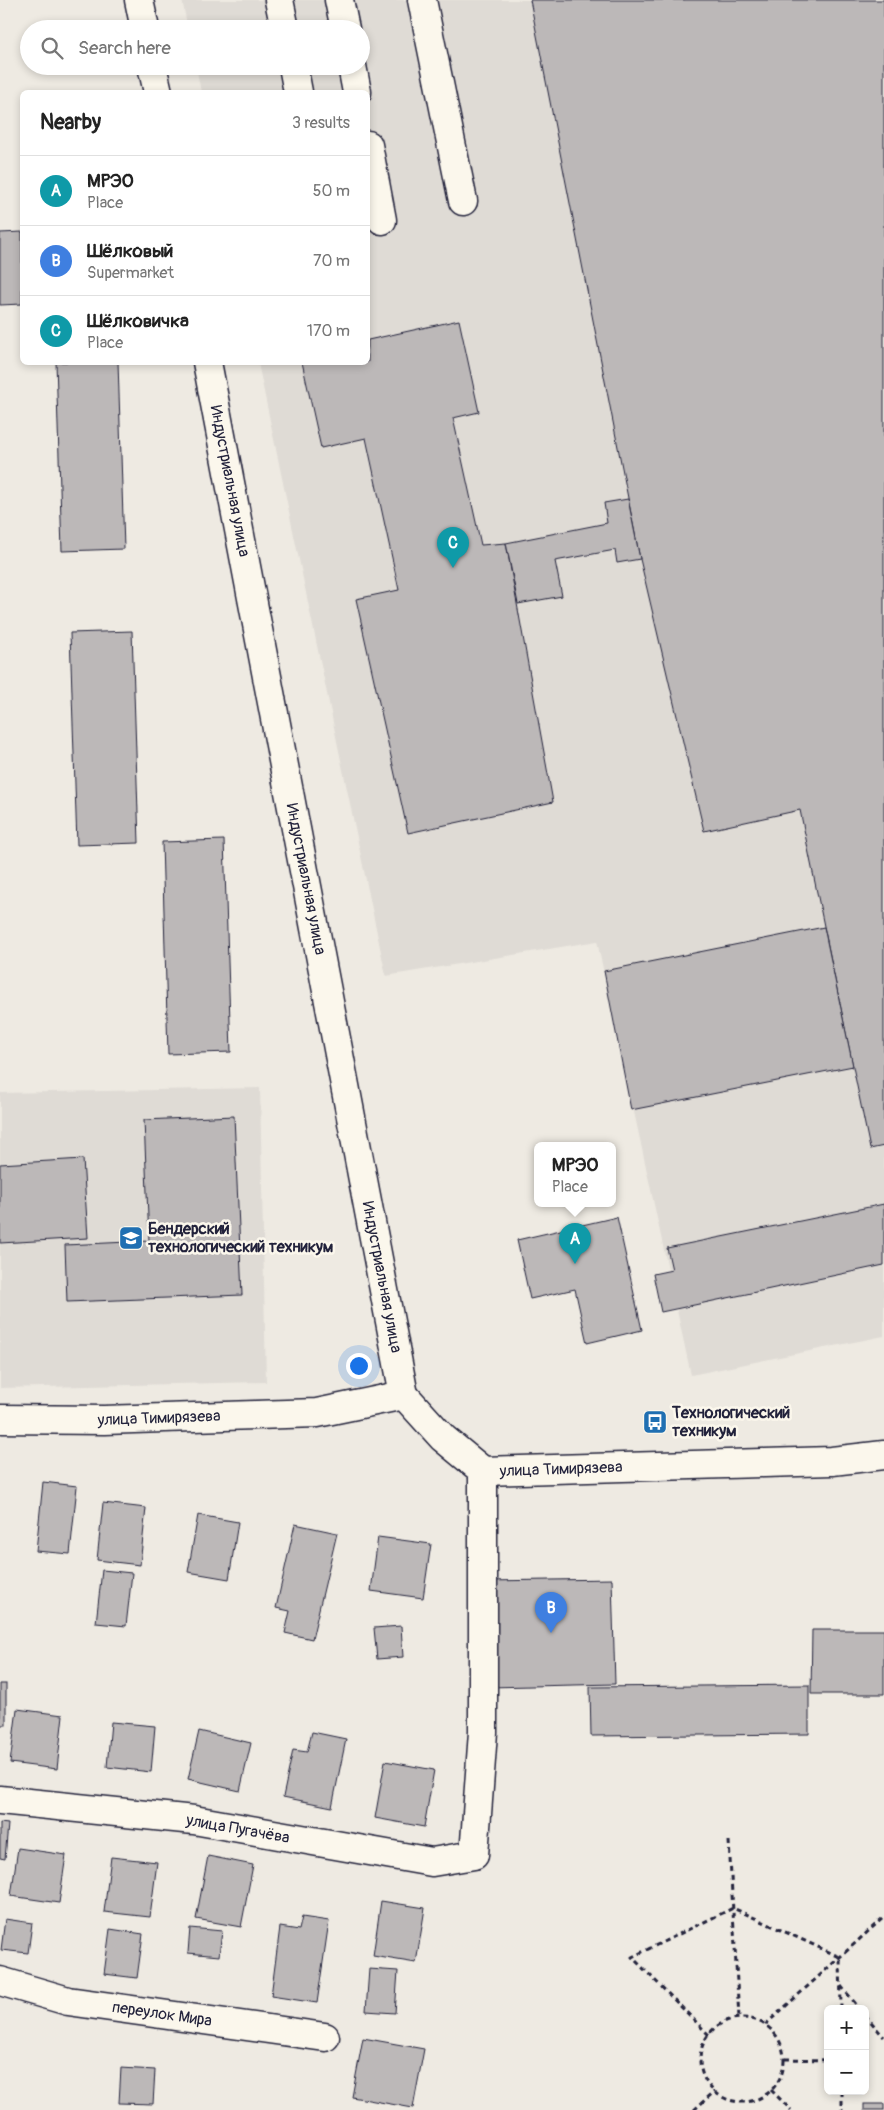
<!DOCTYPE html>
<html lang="en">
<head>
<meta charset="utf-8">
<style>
	:root { --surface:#fff; --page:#f6f6f6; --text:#222; --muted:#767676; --line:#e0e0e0; --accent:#1f6fb2 }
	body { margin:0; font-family:Pangolin,sans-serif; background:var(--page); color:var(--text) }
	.controls { position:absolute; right:15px; bottom:15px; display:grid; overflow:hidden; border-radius:8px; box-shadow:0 2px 8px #0003 }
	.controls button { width:45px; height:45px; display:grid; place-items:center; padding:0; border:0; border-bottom:1px solid var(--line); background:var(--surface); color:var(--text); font:25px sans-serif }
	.you { position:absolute; left:358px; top:1365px; width:18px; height:18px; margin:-12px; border:4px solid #fff; border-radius:50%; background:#1a73e8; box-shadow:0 0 0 8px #1a73e833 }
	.badge { display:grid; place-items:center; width:32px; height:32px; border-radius:50%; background:var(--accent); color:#fff; font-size:16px; font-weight:700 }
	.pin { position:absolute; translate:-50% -41px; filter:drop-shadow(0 1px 2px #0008) }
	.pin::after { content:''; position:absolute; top:26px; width:18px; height:15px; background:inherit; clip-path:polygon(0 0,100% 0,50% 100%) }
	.popup { position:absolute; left:534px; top:1142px; width:82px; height:65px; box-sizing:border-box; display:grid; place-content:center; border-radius:8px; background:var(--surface); filter:drop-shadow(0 1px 4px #0005); font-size:16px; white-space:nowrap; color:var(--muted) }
	.popup b { font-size:19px; color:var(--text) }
	.popup::after { content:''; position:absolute; left:50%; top:100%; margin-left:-10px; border:10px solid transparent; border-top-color:var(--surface) }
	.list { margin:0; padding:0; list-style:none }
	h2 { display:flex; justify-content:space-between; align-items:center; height:65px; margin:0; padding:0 20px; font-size:21px }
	h2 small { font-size:16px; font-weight:400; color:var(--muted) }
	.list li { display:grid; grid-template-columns:32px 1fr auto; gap:15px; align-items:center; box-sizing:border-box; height:70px; padding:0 20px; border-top:1px solid var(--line) }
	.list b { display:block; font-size:19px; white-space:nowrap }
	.list p { margin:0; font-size:16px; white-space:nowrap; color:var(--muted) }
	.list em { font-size:16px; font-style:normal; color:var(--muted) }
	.icon { flex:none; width:28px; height:28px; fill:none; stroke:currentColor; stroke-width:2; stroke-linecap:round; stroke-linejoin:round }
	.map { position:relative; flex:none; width:884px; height:2110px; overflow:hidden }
	.search { position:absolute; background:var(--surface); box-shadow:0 2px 8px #0003; left:20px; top:20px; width:350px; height:55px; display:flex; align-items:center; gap:12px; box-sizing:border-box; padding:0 18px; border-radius:28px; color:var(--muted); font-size:19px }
	.panel { position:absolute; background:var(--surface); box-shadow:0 2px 8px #0003; left:20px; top:90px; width:350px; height:275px; border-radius:8px }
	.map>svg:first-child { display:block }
	.built { fill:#dfdbd5 }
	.building { fill:#bcb8b8; stroke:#22223b }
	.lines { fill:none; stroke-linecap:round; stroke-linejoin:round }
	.minor-casing { stroke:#22223b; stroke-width:31 }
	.path { stroke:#22223b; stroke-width:3; stroke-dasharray:5 4; stroke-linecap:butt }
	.minor { stroke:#fbf7ec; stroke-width:28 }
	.labels { text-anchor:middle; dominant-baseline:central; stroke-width:5; stroke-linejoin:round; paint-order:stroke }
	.street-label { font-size:16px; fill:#22223b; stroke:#fbf7ec }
	.poi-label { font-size:16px; font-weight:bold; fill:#22223b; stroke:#fbf7ec; text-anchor:start }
</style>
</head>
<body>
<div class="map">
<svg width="884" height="2110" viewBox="0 0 884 2110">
	<rect width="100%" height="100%" fill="#eeeae2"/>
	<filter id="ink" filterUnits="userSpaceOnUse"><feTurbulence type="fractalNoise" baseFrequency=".02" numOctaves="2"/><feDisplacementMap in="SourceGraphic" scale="10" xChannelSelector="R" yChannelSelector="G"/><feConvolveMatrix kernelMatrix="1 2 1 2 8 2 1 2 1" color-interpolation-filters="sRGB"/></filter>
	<g filter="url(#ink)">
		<!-- built -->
		<g class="built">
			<path d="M182 0H884V1336L691 1375 597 941 386 976 258 363 368 362V92H201L196 66H361V29H188Z"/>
			<path d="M260 1088 266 1382 0 1388V1093Z"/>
		</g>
		<!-- building -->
		<g class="building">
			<path d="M530 0H884V1146L870 1149 800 810 704 831 640 559Z"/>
			<path d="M22 232V304L0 305V233Z"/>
			<path d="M459 320 479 412 453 418 481 545 506 543 553 802 408 833 356 599 399 590 366 438 321 448 302 362H368V340Z"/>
			<path d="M56 362H118L124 549 62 551Z"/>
			<path d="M628 499 640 559 617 563 615 550 555 561 562 596 518 604 506 543 607 523 604 503Z"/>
			<path d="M132 631 139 843 77 845 70 633Z"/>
			<path d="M224 840 231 1052 168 1054 162 842Z"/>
			<path d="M824 927 853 1066 631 1110 604 971Z"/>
			<path d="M234 1116 242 1295 67 1302 65 1245 149 1241 144 1120Z"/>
			<path d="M83 1159 88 1238 0 1243V1164Z"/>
			<path d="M884 1204V1265L661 1312 653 1274 672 1270 667 1248Z"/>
			<path d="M617 1217 642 1330 587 1343 575 1289 530 1299 517 1240Z"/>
			<path d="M43 1482 77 1486 70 1554 36 1551Z"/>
			<path d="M103 1503 146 1508 140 1565 97 1560Z"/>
			<path d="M198 1515 238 1522 229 1579 188 1572Z"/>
			<path d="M295 1524 337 1533 312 1639 285 1633 290 1611 276 1608Z"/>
			<path d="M378 1537 431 1544 423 1598 371 1591Z"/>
			<path d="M102 1570 132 1573 126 1626 96 1623Z"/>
			<path d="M612 1579 615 1684 490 1687 488 1581Z"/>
			<path d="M401 1626 403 1657 377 1659 374 1628Z"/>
			<path d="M812 1630H884V1694H811Z"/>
			<rect x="0" y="1684" width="6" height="41"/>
			<path d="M809 1685V1734L591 1736 590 1687Z"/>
			<path d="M17 1709 63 1715 57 1769 10 1763Z"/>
			<path d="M111 1722 155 1726 151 1772 107 1767Z"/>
			<path d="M199 1731 251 1743 240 1791 188 1779Z"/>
			<path d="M312 1732 346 1739 332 1807 283 1797 293 1750 307 1752Z"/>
			<path d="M385 1761 434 1770 424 1827 375 1818Z"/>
			<path d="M0 1823 8 1824 5 1859 0 1858Z"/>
			<path d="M18 1848 66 1855 59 1903 11 1896Z"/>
			<path d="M208 1856 253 1865 241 1927 196 1919Z"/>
			<path d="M111 1857 157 1862 150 1917 104 1912Z"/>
			<path d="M381 1901 425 1908 416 1963 373 1956Z"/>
			<path d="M302 1917 329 1921 317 2003 271 1996 280 1927 299 1930Z"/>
			<path d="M5 1919 32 1923 28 1953 1 1950Z"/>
			<path d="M190 1928 222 1931 219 1956 188 1953Z"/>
			<path d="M110 1929 143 1934 137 1978 104 1974Z"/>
			<path d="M369 1969 398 1971 395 2013 366 2011Z"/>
			<path d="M363 2038 424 2049 413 2108 352 2097Z"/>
			<path d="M121 2068 155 2070 153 2104 119 2103Z"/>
			<rect x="864" y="2104" width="20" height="6"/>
		</g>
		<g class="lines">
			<defs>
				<g id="minor">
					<path d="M139 0 145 29"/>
					<path d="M279 0 285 29"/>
					<path d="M339 0 345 29"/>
					<path d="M422 0 463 201"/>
					<path d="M152 66 158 92"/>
					<path d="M293 66 298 92"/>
					<path d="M352 66 357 92"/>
					<path d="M368 145 382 220"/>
					<path d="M207 362 404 1395"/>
					<path d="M404 1395 443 1438 483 1471 832 1461 884 1455"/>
					<path d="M0 1419 104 1420 317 1413 404 1395"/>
					<path d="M0 1800 194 1820 432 1862 474 1855 483 1732V1471"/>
					<path d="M0 1981 68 2001 325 2037"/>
				</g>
			</defs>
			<!-- minor casing -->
			<use href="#minor" class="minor-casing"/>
			<!-- path -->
			<g class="path">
				<path d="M729 1841 739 2018"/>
				<path d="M841 1986 860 2009"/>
				<path d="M865 2015 884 2037"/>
				<circle cx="742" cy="2060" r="42"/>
				<path d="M765 2025 884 1917"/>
				<path d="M709 2035 632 1957 733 1908 840 1957 841 2009"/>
				<path d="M785 2059 828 2060"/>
				<path d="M771 2090 791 2110"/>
				<path d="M842 2091V2110"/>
				<path d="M694 2110 715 2091"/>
			</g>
			<!-- minor -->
			<use href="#minor" class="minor"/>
		</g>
	</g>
	<!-- icons -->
	<defs>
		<symbol id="school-square" viewBox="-11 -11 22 22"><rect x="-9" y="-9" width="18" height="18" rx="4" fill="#1f6fb2" stroke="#fbf7ec"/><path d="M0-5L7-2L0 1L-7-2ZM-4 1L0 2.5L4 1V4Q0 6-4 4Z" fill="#fff"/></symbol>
		<symbol id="bus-square" viewBox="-11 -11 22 22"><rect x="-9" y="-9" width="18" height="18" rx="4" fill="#1f6fb2" stroke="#fbf7ec"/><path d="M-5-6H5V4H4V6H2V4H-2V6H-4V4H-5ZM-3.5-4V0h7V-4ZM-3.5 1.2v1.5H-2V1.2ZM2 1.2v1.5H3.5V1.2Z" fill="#fff"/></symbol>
	</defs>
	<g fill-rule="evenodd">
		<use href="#school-square" x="117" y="1224" width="28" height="28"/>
		<use href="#bus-square" x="641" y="1408" width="28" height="28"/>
	</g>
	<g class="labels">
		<!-- street labels -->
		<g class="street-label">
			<text transform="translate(230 481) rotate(79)">Индустриальная улица</text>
			<text transform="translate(306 879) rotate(79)">Индустриальная улица</text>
			<text transform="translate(382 1277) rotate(79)">Индустриальная улица</text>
			<text transform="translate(159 1418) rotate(-2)">улица Тимирязева</text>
			<text transform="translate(561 1469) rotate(-2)">улица Тимирязева</text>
			<text transform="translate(238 1829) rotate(10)">улица Пугачёва</text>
			<text transform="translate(162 2014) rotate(8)">переулок Мира</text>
		</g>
		<!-- poi labels -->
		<g class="poi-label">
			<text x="148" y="1229">Бендерский<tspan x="148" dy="18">технологический техникум</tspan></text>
			<text x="672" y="1413">Технологический<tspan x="672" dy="18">техникум</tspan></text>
		</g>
	</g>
</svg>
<div class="controls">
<button>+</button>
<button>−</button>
</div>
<div class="you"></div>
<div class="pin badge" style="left:575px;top:1264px;background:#0f9aa8">A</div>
<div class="popup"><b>МРЭО</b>Place</div>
<div class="pin badge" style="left:551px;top:1633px;background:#3f7fe0">B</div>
<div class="pin badge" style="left:453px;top:568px;background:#0f9aa8">C</div>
<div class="search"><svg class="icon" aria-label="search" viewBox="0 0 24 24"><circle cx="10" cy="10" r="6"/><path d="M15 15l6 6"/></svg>Search here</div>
<section class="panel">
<h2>Nearby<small>3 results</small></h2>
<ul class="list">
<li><span class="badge" style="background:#0f9aa8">A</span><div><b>МРЭО</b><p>Place</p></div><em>50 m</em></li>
<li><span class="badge" style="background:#3f7fe0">B</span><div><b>Шёлковый</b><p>Supermarket</p></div><em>70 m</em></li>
<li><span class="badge" style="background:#0f9aa8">C</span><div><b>Шёлковичка</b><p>Place</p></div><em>170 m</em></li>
</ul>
</section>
</div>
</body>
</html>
